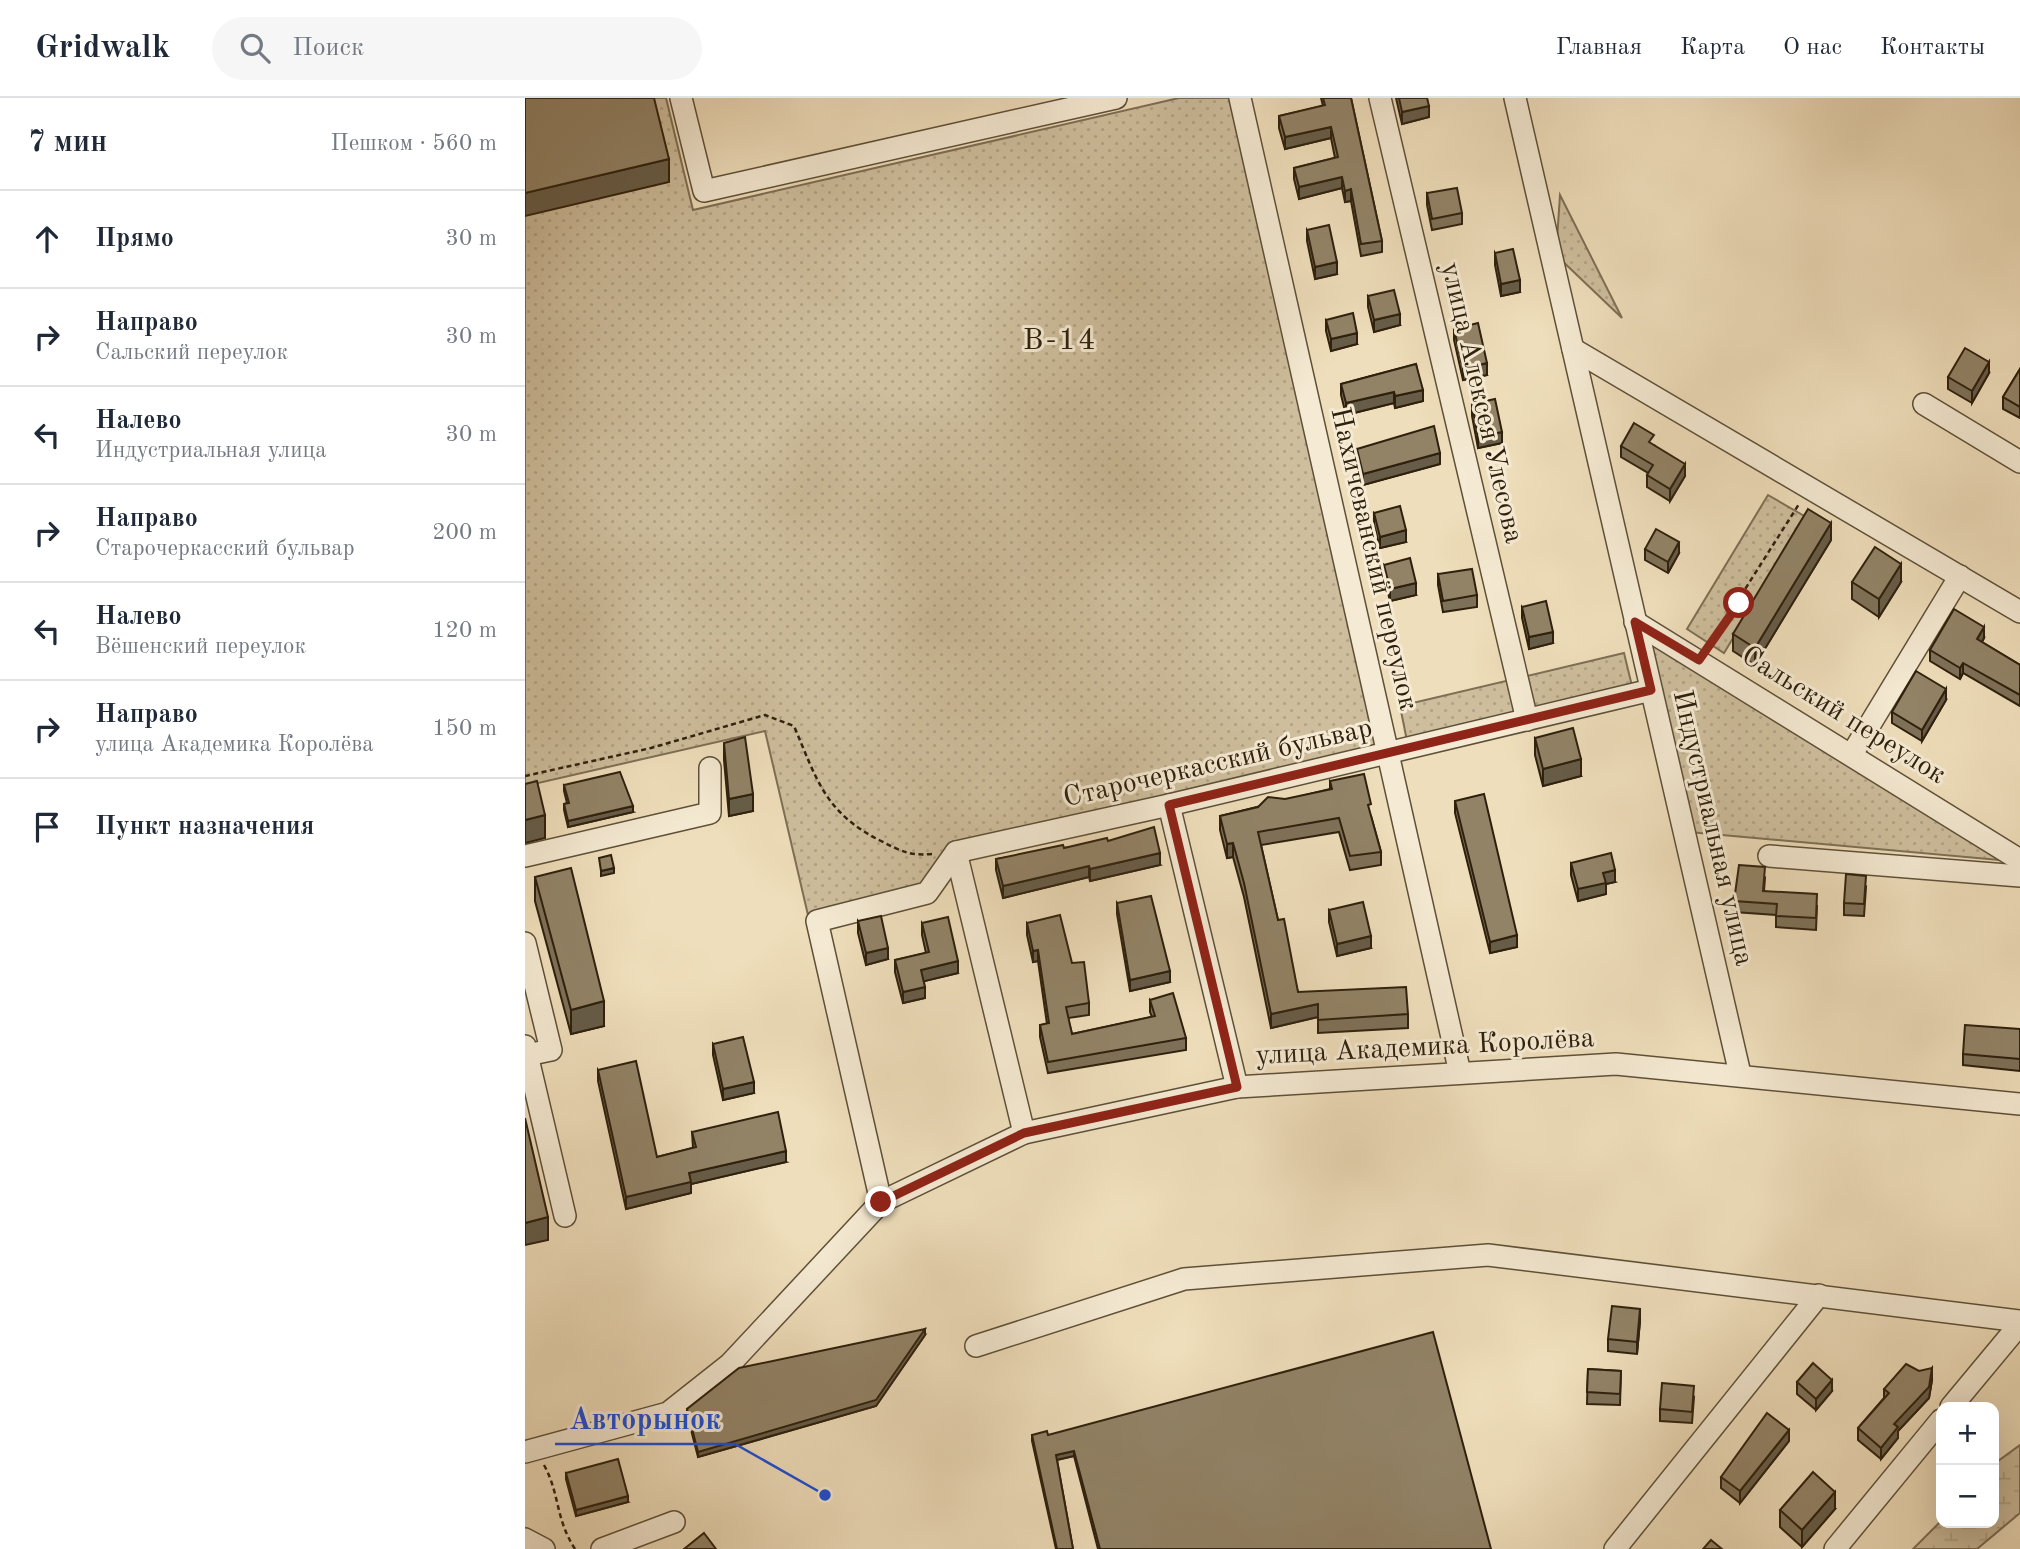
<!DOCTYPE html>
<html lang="ru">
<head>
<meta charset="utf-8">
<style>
	:root { --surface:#fff; --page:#f6f6f7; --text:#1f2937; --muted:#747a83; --line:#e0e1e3 }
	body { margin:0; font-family:"Old Standard TT",serif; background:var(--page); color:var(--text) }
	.controls { position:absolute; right:21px; bottom:21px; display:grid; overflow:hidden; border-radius:14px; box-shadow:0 7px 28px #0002 }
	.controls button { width:63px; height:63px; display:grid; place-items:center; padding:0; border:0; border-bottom:2px solid var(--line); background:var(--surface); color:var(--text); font:35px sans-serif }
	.stop { position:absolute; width:21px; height:21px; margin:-16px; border:5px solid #8f2418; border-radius:50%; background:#fff }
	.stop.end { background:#8f2418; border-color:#fff; box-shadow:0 2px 7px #0008 }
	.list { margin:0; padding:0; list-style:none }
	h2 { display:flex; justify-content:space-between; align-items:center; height:91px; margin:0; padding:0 28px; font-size:30px }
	h2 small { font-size:23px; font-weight:400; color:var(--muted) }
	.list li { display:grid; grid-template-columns:46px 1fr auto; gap:21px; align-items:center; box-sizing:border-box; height:98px; padding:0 28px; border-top:2px solid var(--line) }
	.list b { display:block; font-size:26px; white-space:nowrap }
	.list p { margin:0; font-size:23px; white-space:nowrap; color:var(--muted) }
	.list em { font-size:23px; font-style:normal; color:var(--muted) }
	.icon { flex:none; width:38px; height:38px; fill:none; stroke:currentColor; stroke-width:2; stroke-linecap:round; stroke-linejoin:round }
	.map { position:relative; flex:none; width:1495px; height:1451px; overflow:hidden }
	header { display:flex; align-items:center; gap:42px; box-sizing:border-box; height:98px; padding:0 35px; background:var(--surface); border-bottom:2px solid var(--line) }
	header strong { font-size:33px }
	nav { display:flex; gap:38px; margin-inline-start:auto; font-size:24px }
	.search { width:490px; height:63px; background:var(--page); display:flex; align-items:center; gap:18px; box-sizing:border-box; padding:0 24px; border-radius:38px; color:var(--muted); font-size:26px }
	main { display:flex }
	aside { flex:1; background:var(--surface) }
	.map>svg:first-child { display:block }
	.grass { fill:url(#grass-dots); stroke:#7e6f55; stroke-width:2 }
	.wetland { fill:url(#wetland-marsh); stroke:#7e6f55; stroke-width:2 }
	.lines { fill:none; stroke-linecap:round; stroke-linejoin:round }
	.minor-casing { stroke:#5e5038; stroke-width:24 }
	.path { stroke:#2e200d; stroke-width:2.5; stroke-dasharray:5 3.5; stroke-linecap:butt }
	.minor { stroke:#f5ead3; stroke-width:21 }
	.wall { fill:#7e7159; stroke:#2e200d; stroke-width:2 }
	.shaded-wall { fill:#665c48; stroke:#2e200d; stroke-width:2 }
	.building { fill:#928367; stroke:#2e200d; stroke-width:2 }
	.route { stroke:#8f2418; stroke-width:9 }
	.labels { text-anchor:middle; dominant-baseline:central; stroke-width:6; stroke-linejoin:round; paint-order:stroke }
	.street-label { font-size:28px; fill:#2e200d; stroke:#f5ead3 }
	.neighbourhood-label { font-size:30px; letter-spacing:2px; fill:#2e200d; stroke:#f5ead3 }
	.leader { fill:none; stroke:#1d4ed8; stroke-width:2.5 }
	.callout-dot { fill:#1d4ed8; stroke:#f5ead3; stroke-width:2.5 }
	.callout-label { font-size:30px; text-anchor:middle; font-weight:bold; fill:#1d4ed8; stroke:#f5ead3; stroke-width:6; stroke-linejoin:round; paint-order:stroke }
</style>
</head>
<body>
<header>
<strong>Gridwalk</strong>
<div class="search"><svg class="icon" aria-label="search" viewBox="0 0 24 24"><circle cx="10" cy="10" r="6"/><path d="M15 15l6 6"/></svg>Поиск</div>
<nav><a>Главная</a><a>Карта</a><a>О нас</a><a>Контакты</a></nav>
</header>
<main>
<aside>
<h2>7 мин<small>Пешком · 560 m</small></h2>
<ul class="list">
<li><svg class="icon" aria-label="ahead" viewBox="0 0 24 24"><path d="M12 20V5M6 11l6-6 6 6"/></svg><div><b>Прямо</b></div><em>30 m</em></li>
<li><svg class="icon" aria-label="right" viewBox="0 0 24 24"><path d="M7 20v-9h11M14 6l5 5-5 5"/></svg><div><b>Направо</b><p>Сальский переулок</p></div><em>30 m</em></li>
<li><svg class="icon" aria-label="left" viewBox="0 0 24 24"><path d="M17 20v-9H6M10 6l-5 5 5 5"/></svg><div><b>Налево</b><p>Индустриальная улица</p></div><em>30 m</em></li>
<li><svg class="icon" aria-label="right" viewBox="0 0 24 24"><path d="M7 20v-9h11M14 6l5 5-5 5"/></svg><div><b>Направо</b><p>Старочеркасский бульвар</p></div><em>200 m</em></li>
<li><svg class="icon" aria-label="left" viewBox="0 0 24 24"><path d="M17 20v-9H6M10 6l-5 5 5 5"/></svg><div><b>Налево</b><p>Вёшенский переулок</p></div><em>120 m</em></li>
<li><svg class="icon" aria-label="right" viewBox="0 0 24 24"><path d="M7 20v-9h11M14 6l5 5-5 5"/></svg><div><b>Направо</b><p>улица Академика Королёва</p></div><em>150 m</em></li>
<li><svg class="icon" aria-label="arrive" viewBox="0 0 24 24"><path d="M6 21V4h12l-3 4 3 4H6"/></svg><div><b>Пункт назначения</b></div></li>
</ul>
</aside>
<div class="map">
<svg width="1495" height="1451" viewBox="0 0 1495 1451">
	<defs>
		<pattern id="grass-dots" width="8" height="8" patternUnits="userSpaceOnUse" patternTransform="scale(1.75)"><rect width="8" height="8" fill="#cebe9d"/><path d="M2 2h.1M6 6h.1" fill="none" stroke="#b1a386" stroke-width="1.8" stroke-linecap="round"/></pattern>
		<pattern id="wetland-marsh" width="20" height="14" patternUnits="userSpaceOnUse" patternTransform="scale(1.75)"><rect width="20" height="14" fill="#cebe9d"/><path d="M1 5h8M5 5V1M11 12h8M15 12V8" fill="none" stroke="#b1a386"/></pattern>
	</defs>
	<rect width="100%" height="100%" fill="#efdebb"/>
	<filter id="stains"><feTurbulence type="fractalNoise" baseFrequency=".00286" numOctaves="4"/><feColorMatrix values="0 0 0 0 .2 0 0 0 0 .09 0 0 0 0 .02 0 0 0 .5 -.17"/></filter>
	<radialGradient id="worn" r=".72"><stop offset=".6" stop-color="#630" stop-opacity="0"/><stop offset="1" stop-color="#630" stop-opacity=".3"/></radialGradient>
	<!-- grass -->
	<g class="grass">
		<path d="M0 0H141L168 112 654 0H709L856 650 424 749 394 788 283 817 240 633 0 688Z"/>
		<path d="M1035 97 1097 220 1031 157Z"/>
		<path d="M1243 397 1281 419 1199 555 1162 531Z"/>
		<path d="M1126 541 1480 757 1474 762 1164 734 1120 543Z"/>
		<path d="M1099 555 1107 588 882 643 875 608Z"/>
	</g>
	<!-- wetland -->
	<path class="wetland" d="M1495 1347V1415L1452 1451H1388L1416 1423 1469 1425V1366Z"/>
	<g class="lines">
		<defs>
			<g id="minor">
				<path d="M156 0 179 93 591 0"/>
				<path d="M715 0 935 975"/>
				<path d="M855 0 1002 622"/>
				<path d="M990 0 1215 976"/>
				<path d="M1048 251 1495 514"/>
				<path d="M1399 306 1495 364"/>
				<path d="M1110 524 1495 762"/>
				<path d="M1327 656 1435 478"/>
				<path d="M644 707 712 989"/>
				<path d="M431 754 499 1035"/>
				<path d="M0 758 185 715V670"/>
				<path d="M1244 758 1495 778"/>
				<path d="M0 845 26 952 2 957"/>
				<path d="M0 948 40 1118"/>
				<path d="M356 1104 292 823 402 795 431 754 644 707 1126 592"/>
				<path d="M451 1248 659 1181 963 1157 1495 1223"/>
				<path d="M1426 1309 1495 1226"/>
				<path d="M0 1354 143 1315 205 1266 356 1104 499 1035 712 989 1091 966 1495 1006"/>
				<path d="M0 1441 19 1451"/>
				<path d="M77 1451 149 1424"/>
				<path d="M1090 1451 1294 1197"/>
				<path d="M1310 1451 1416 1322"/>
			</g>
		</defs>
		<!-- minor casing -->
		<use href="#minor" class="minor-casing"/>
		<!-- path -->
		<g class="path">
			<path d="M1184 548 1274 406"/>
			<path d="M0 678 126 650 240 617 269 628C292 682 300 715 356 743 376 753 384 758 407 756"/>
			<path d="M19 1367C35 1396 30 1420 50 1451"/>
		</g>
		<!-- minor -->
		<use href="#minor" class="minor"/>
	</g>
	<!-- wall -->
	<g class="wall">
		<path d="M796 0H826L857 143V154L836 158 826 103 820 104 817 90 774 101 769 81V70L810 60 806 40 760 51 754 30V18L798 8Z"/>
		<path d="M871 0H902L904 19 877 26Z"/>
		<path d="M902 95 937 115V126L907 132 902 107Z"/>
		<path d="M782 132 812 176 790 181 782 143Z"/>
		<path d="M970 155 995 194 976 198 970 167Z"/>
		<path d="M843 198 875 227 849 234 843 209Z"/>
		<path d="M801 222 832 246 806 253 801 233Z"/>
		<path d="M929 231 962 277 938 282 929 242Z"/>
		<path d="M891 266 898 303 870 310 869 305 821 317 816 297V286Z"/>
		<path d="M1495 271V320L1478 311V299Z"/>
		<path d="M1464 275 1447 305 1423 291V279Z"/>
		<path d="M947 306 977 345 953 350 947 318Z"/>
		<path d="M1129 347 1160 378 1145 403 1122 389V377L1123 375 1096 359V348Z"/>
		<path d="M832 351 915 366 838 387 832 362Z"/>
		<path d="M849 415 881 444 855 450 849 426Z"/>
		<path d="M1306 442 1230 567 1208 553V536Z"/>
		<path d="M1120 451 1154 455 1143 475 1120 462Z"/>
		<path d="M859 467 891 497 865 503 859 478Z"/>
		<path d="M913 476 952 497V509L918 514 913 487Z"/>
		<path d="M1327 484H1376L1354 519 1327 501Z"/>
		<path d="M997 509 1028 545 1004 551 997 520Z"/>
		<path d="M1459 540 1457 544 1495 567V608L1438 575 1435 581 1405 563V552Z"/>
		<path d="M1421 602 1397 643 1367 625V614Z"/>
		<path d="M1010 640 1056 678 1018 688 1010 657Z"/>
		<path d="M199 645 228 713 204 718 199 662Z"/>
		<path d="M805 683 846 718 856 754V767L825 772 814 734 736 747 753 822 773 894 883 916V930L793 935V919L746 930 719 799 708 759 702 760 695 732V718L805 691Z"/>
		<path d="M39 687 108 714 43 729 39 712V706L42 705 39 693Z"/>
		<path d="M930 703 992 849 965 855 930 715Z"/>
		<path d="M583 743 635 767 565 783 564 779 478 800 471 772V761Z"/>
		<path d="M1046 765 1090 784 1081 786V796L1053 803 1046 777Z"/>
		<path d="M10 779 79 928 46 936 10 803Z"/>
		<path d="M1240 780 1239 793 1292 808 1291 832 1251 829V817L1209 814V803Z"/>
		<path d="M1341 789 1339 818 1319 817V805Z"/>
		<path d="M592 805 645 884 605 893 592 816Z"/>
		<path d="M804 812 846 850 812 858 804 824Z"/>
		<path d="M333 823 363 861 341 867 333 835Z"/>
		<path d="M397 825 433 875 399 883 400 900 378 905 370 874V862L401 855 397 837Z"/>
		<path d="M502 825 547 865 564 905V917L543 920 547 936 627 919 625 914V902L661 940V952L523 975 515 939V927L522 926 513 863 508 864 502 837Z"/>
		<path d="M1495 931V973L1438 967V956Z"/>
		<path d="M188 946 229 995 198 1002 188 957Z"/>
		<path d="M73 972 132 1059 168 1050 167 1034 261 1064 166 1086V1095L101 1111 73 983Z"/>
		<path d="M1115 1223 1112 1256 1083 1253V1241Z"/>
		<path d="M400 1237 351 1308 173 1359 162 1316V1311Z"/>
		<path d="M1063 1271 1096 1273 1095 1307 1062 1306Z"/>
		<path d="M1407 1282 1404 1300 1373 1333V1340L1356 1361 1333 1342V1330L1359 1300V1291Z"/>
		<path d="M1272 1284 1307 1293 1291 1312 1272 1296Z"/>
		<path d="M1169 1299 1167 1325 1135 1323V1311Z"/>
		<path d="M507 1337H523L966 1451H573L549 1358 532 1362 548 1451H531L507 1343Z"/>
		<path d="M1264 1343 1215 1405 1196 1390V1379Z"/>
		<path d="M41 1375 103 1404 51 1418 41 1381Z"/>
		<path d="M1310 1411 1277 1449 1255 1429V1412Z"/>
	</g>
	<!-- shaded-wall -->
	<g class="shaded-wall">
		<path d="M904 8V19L877 26V14Z"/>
		<path d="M806 29V40L760 51V39Z"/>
		<path d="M144 61V84L0 118V95Z"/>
		<path d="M817 79V90L774 101V89Z"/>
		<path d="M826 91V103L820 104V93Z"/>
		<path d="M812 164V176L790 181V169Z"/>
		<path d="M995 182V194L976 198V186Z"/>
		<path d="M875 216V227L849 234V222Z"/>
		<path d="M832 235V246L806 253V241Z"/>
		<path d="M1464 264V275L1447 305V293Z"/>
		<path d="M962 265V277L938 282V271Z"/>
		<path d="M898 292V303L870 310V298Z"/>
		<path d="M869 294V305L821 317V305Z"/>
		<path d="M977 334V345L953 350V339Z"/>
		<path d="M915 355V366L838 387V376Z"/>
		<path d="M1160 366V378L1145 403V391Z"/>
		<path d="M1306 425V442L1230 567V550Z"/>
		<path d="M881 432V444L855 450V439Z"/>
		<path d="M1154 444V455L1143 475V464Z"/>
		<path d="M1376 466V484L1354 519V501Z"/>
		<path d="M891 485V497L865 503V491Z"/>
		<path d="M1459 529V540L1452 552V541Z"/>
		<path d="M1028 534V545L1004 551V539Z"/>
		<path d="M1438 565V575L1435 581V570Z"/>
		<path d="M1421 591V602L1397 643V632Z"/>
		<path d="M1056 661V678L1018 688V671Z"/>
		<path d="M228 696V713L204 718V701Z"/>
		<path d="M108 708V714L43 729V723Z"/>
		<path d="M20 717V740L0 745V722Z"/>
		<path d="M708 745V759L702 760V746Z"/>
		<path d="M635 755V767L565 783V771Z"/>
		<path d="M564 768V779L478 800V788Z"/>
		<path d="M89 770V775L76 778V773Z"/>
		<path d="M1090 772V784L1081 786V796L1053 803V791L1078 775Z"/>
		<path d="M992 837V849L965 855V844Z"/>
		<path d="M846 838V850L812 858V846Z"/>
		<path d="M363 850V861L341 867V855Z"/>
		<path d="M513 852V863L508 864V853Z"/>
		<path d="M433 863V875L396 884V872Z"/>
		<path d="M645 873V884L605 893V882Z"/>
		<path d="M400 889V900L378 905V894Z"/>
		<path d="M79 903V928L46 936V912Z"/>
		<path d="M793 906V919L746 930V916Z"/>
		<path d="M229 984V995L198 1002V991Z"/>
		<path d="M261 1053V1064L166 1086V1095L101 1111V1099L164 1075Z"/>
		<path d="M23 1119V1142L0 1147V1125Z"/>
		<path d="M1115 1211V1223L1112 1256V1244Z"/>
		<path d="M400 1231V1237L351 1308 173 1359V1354Z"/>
		<path d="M1407 1270V1282L1404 1300 1373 1333V1340L1356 1361V1350L1369 1326Z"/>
		<path d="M1307 1282V1293L1291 1312V1301Z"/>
		<path d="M1264 1332V1343L1215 1405V1393Z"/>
		<path d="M549 1353V1358L531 1362V1357Z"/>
		<path d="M1310 1394V1411L1277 1449V1432Z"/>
		<path d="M103 1398V1404L51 1418V1412Z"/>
	</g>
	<!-- building -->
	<g class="building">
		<path d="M0 0H129L144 61 0 95Z"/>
		<path d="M798 0H826L857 143 836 146 826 91 820 93 817 79 774 89 769 70 813 59 806 29 760 39 754 18 800 7Z"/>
		<path d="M874 0H902L904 8 877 14Z"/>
		<path d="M932 90 937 115 907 121 902 95Z"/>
		<path d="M804 127 812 164 790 169 782 132Z"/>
		<path d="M988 151 995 182 976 186 970 155Z"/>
		<path d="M869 192 875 216 849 222 843 198Z"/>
		<path d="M828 215 832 235 806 241 801 222Z"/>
		<path d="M953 225 962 265 938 271 929 231Z"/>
		<path d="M1440 250 1464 264 1447 293 1423 279Z"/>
		<path d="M891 266 898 292 870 298 869 294 821 305 816 286Z"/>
		<path d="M1495 271V309L1478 299Z"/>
		<path d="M970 301 977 334 953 339 947 306Z"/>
		<path d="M1109 325 1129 337 1124 344 1160 366 1145 391 1122 377 1128 367 1096 348Z"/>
		<path d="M909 328 915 355 838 376 832 351Z"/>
		<path d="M875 408 881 432 855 439 849 415Z"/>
		<path d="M1283 411 1306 425 1230 550 1208 536Z"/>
		<path d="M1131 431 1154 444 1143 464 1120 451Z"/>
		<path d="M1350 449 1376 466 1354 501 1327 484Z"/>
		<path d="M885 460 891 485 865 491 859 467Z"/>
		<path d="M947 471 952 497 918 503 913 476Z"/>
		<path d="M1021 503 1028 534 1004 539 997 509Z"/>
		<path d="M1429 511 1459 529 1452 541 1495 567V597L1438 565 1435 570 1405 552Z"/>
		<path d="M1391 573 1421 591 1397 632 1367 614Z"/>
		<path d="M1048 630 1056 661 1018 671 1010 640Z"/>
		<path d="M220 639 228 696 204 701 199 645Z"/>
		<path d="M95 674 108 708 43 723 39 706 44 705 39 687Z"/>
		<path d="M839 676 846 706 843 707 856 754 825 758 814 720 733 734 753 822 759 821 773 894 881 889 883 916 793 922V906L746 916 719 785 708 745 702 746 695 718 733 709 743 699 760 701 807 691 805 683Z"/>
		<path d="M12 683 20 717 0 722V686Z"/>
		<path d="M959 696 992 837 965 844 930 703Z"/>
		<path d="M629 729 635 755 565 771 564 768 478 788 471 761 538 747 539 750 582 740 583 743Z"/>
		<path d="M1086 755 1090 772 1078 775 1081 785 1053 791 1046 765Z"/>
		<path d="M86 757 89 770 76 773 74 760Z"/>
		<path d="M1214 767 1240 769 1238 793 1292 796 1291 820 1251 818 1252 806 1209 803Z"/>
		<path d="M46 770 79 903 46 912 10 779Z"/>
		<path d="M1321 776 1341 778 1339 806 1319 805Z"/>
		<path d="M626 798 645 873 605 882 592 805Z"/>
		<path d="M838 804 846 838 812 846 804 812Z"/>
		<path d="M535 817 547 865 559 864 564 905 541 909 547 936 630 918 625 902 648 895 661 940 523 964 515 927 524 925 513 852 508 853 502 825Z"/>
		<path d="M356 818 363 850 341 855 333 823Z"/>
		<path d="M423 819 433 863 396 872 400 889 378 894 370 862 404 854 397 825Z"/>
		<path d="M1440 927 1495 931V961L1438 956Z"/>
		<path d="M218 939 229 984 198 991 188 946Z"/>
		<path d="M111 963 132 1059 171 1049 167 1034 253 1014 261 1053 164 1075 166 1084 101 1099 73 972Z"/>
		<path d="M0 1020 23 1119 0 1125Z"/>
		<path d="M1087 1208 1115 1211 1112 1244 1083 1241Z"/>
		<path d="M400 1231 351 1302 173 1354 162 1311 214 1270Z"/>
		<path d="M908 1234 966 1451H575L549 1353 531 1357 548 1451H532L507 1337 522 1333 523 1337Z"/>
		<path d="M1288 1265 1307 1282 1291 1301 1272 1284Z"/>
		<path d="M1381 1266 1394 1273 1407 1270 1404 1289 1369 1326 1373 1329 1356 1350 1333 1330 1364 1295 1359 1291Z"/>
		<path d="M1063 1271 1096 1273 1095 1296 1062 1294Z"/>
		<path d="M1137 1285 1169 1288 1167 1314 1135 1311Z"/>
		<path d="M1242 1315 1264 1332 1215 1393 1196 1379Z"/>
		<path d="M93 1361 103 1398 51 1412 41 1375Z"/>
		<path d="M1288 1374 1310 1394 1277 1432 1255 1412Z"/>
		<path d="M179 1435 191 1451H159Z"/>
		<path d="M1186 1442 1197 1451H1178Z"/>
	</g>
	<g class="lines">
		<!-- route -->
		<path class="route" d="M356 1104 499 1035 712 989 644 707 1126 592 1110 524 1174 562 1214 505"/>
	</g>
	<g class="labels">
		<!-- street labels -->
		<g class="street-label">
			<text transform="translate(956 305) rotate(77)">улица Алексея Улесова</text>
			<text transform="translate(848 461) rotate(77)">Нахичеванский переулок</text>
			<text transform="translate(1318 618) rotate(32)">Сальский переулок</text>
			<text transform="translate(693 666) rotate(-13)">Старочеркасский бульвар</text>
			<text transform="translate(1187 730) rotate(77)">Индустриальная улица</text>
			<text transform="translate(900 950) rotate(-3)">улица Академика Королёва</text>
		</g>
		<!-- neighbourhood labels -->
		<g class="neighbourhood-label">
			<text x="535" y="243">В-14</text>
		</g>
	</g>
	<!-- callouts -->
	<path class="leader" d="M300 1397L210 1346H30"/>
	<circle class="callout-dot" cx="300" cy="1397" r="7"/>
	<g class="callout-label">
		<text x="120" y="1331">Авторынок</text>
	</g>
	<rect width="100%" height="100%" filter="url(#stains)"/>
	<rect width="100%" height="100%" fill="url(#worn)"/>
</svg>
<div class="controls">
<button>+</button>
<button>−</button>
</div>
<div class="stop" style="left:1214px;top:505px"></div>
<div class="stop end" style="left:356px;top:1104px"></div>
</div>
</main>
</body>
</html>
